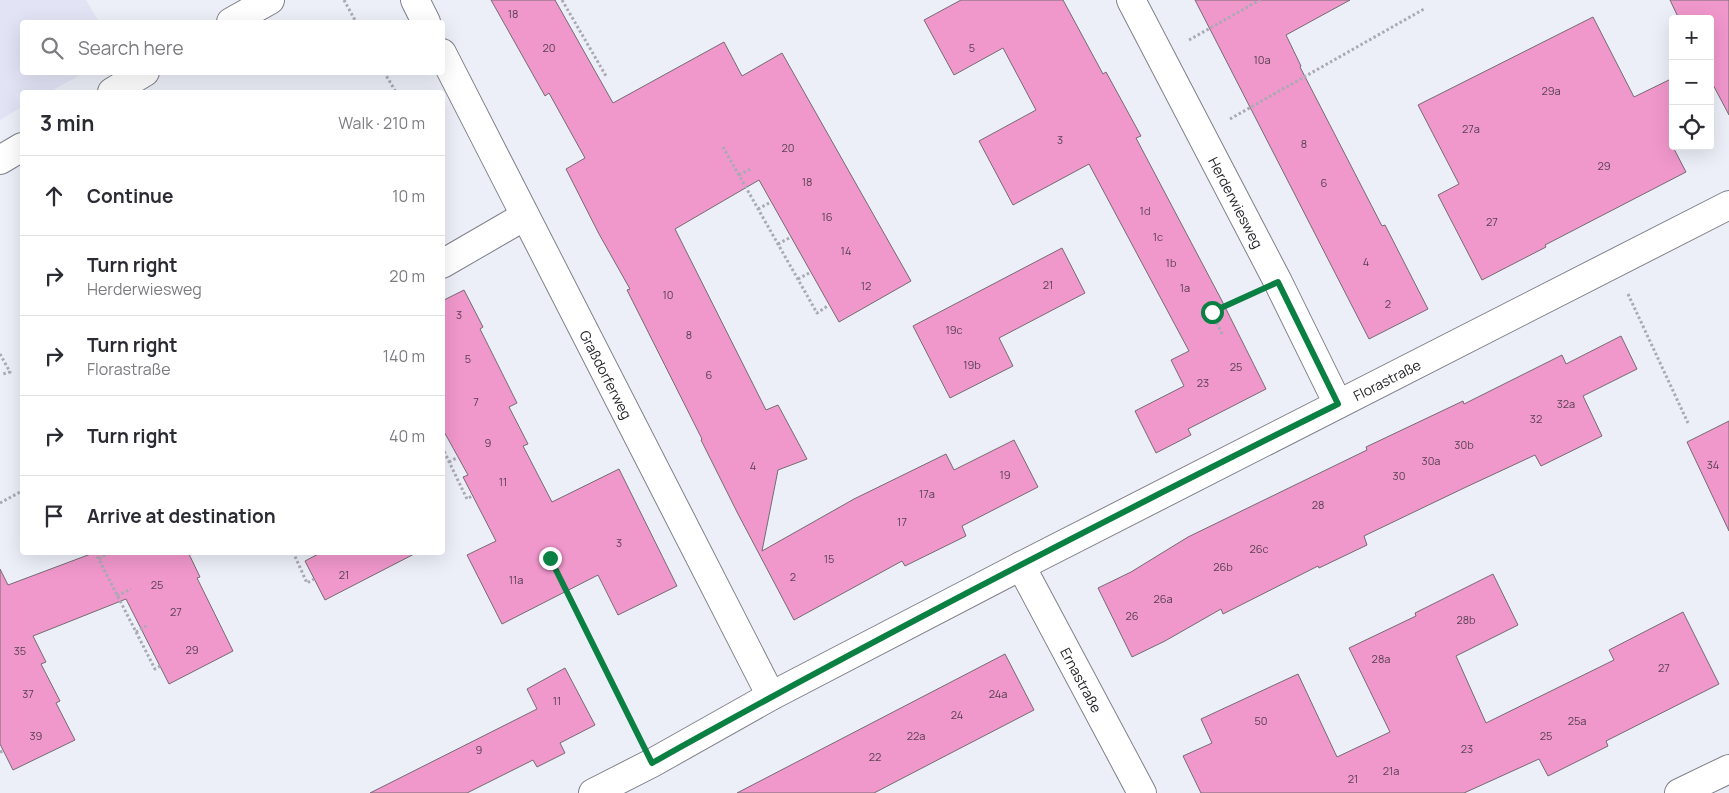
<!DOCTYPE html>
<html lang="en">
<head>
<meta charset="utf-8">
<style>
	:root { --surface:#fff; --page:#f7f7f7; --text:#2b2b33; --muted:#7c7c81; --line:#e1e1e2 }
	body { margin:0; font-family:Manrope,sans-serif; background:var(--page); color:var(--text) }
	.controls { position:absolute; right:15px; top:15px; display:grid; overflow:hidden; border-radius:5px; box-shadow:0 5px 20px #0002 }
	.controls button { width:45px; height:45px; display:grid; place-items:center; padding:0; border:0; border-bottom:1px solid var(--line); background:var(--surface); color:var(--text); font:25px sans-serif }
	.stop { position:absolute; width:15px; height:15px; margin:-11px; border:4px solid #0b8043; border-radius:50%; background:#fff }
	.stop.end { background:#0b8043; border-color:#fff; box-shadow:0 1px 5px #0008 }
	.list { margin:0; padding:0; list-style:none }
	h2 { display:flex; justify-content:space-between; align-items:center; height:65px; margin:0; padding:0 20px; font-size:21px }
	h2 small { font-size:16px; font-weight:400; color:var(--muted) }
	.list li { display:grid; grid-template-columns:32px 1fr auto; gap:15px; align-items:center; box-sizing:border-box; height:80px; padding:0 20px; border-top:1px solid var(--line) }
	.list b { display:block; font-size:19px; white-space:nowrap }
	.list p { margin:0; font-size:16px; white-space:nowrap; color:var(--muted) }
	.list em { font-size:16px; font-style:normal; color:var(--muted) }
	.icon { flex:none; width:28px; height:28px; fill:none; stroke:currentColor; stroke-width:2; stroke-linecap:round; stroke-linejoin:round }
	.map { position:relative; flex:none; width:1729px; height:793px; overflow:hidden }
	.search { position:absolute; background:var(--surface); box-shadow:0 5px 20px #0002; left:20px; top:20px; width:425px; height:55px; display:flex; align-items:center; gap:12px; box-sizing:border-box; padding:0 18px; border-radius:5px; color:var(--muted); font-size:19px }
	.panel { position:absolute; background:var(--surface); box-shadow:0 5px 20px #0002; left:20px; top:90px; width:425px; height:465px; border-radius:5px }
	.map>svg:first-child { display:block }
	.built { fill:#e2e4f6 }
	.building { fill:#f097cc; stroke:#756c71 }
	.lines { fill:none; stroke-linecap:round; stroke-linejoin:round }
	.street-casing { stroke:#80818b; stroke-width:30 }
	.secondary-casing { stroke:#80818b; stroke-width:30 }
	.path { stroke:#a9aab2; stroke-width:3; stroke-dasharray:2.5 2.5; stroke-linecap:butt }
	.street { stroke:#fff; stroke-width:28 }
	.secondary { stroke:#fff; stroke-width:28 }
	.route { stroke:#0b8043; stroke-width:6 }
	.labels { text-anchor:middle; dominant-baseline:central; stroke-width:4; stroke-linejoin:round; paint-order:stroke }
	.number-label { font-size:11px; fill:#584252 }
	.street-label { font-size:14px; fill:#26262a; stroke:#fff }
</style>
</head>
<body>
<div class="map">
<svg width="1729" height="793" viewBox="0 0 1729 793">
	<rect width="100%" height="100%" fill="#eceef8"/>
	<!-- built -->
	<path class="built" d="M0 0H86L99 22H22V72L84 73 49 92H22V107L0 120Z"/>
	<!-- building -->
	<g class="building">
		<path d="M491 0H555L613 103 724 42 742 76 782 53 911 281 839 322 759 180 675 229 766 410 778 405 807 459 778 470 762 551 854 499 946 454 954 470 1014 440 1038 487 962 526 966 536 905 566 902 561 794 620 738 514 701 440 702 439 627 290 630 289 599 234 566 169 585 158 549 93 545 96Z"/>
		<path d="M961 0H1063L1103 74 1106 72 1141 136 1136 138 1221 299 1266 389 1188 429 1191 435 1156 453 1135 411 1184 386 1171 360 1189 351 1089 164 1013 205 979 141 1036 110 1003 48 954 75 924 20Z"/>
		<path d="M1195 0H1350L1286 35 1301 66 1300 67 1382 226 1385 225 1428 309 1369 339Z"/>
		<path d="M1670 0H1729V115L1710 79V19H1679Z"/>
		<path d="M1593 17 1634 97 1673 78V147L1686 172 1545 245 1546 247 1482 280 1438 195 1459 184 1418 105Z"/>
		<path d="M1062 248 1085 293 999 338 1013 366 950 398 913 326Z"/>
		<path d="M464 290 483 327 480 329 517 403 509 407 528 444 523 446 552 502 619 469 677 586 618 615 598 575 502 624 467 555 496 541 463 477 468 475 442 428V301Z"/>
		<path d="M1621 336 1637 369 1583 396 1602 436 1541 466 1535 455 1464 488 1364 536 1367 545 1319 568 1318 566 1223 614 1221 609 1165 641 1132 657 1098 588 1131 572 1188 537 1367 450 1366 447 1463 401 1464 404 1562 355 1566 364Z"/>
		<path d="M1729 421V531L1687 442Z"/>
		<path d="M96 552H188L200 577 197 578 233 651 169 684 126 599 33 636 46 662 41 664 60 701 56 703 75 740 13 770 0 744V569L8 585Z"/>
		<path d="M322 552H418L325 600 305 561Z"/>
		<path d="M1493 574 1518 625 1456 656 1486 723 1614 660 1609 650 1683 612 1719 684 1606 741 1608 746 1548 776 1539 759 1464 793H1201L1183 756 1212 743 1201 719 1298 674 1337 757 1390 732 1349 648 1416 616 1415 613Z"/>
		<path d="M1005 654 1034 710 951 753 874 793H737Z"/>
		<path d="M565 668 595 725 560 743 565 753 537 767 533 760 467 793H370L537 709 527 689Z"/>
	</g>
	<g class="lines">
		<defs>
			<g id="street">
				<path d="M415 0 426 22"/>
				<path id="s1" d="M1131 0 1278 282 1338 404"/>
				<path d="M231 22 270 0"/>
				<path id="s2" d="M442 53 771 696"/>
				<path d="M112 92 145 72"/>
				<path d="M0 160 22 147"/>
				<path d="M442 264 525 216"/>
				<path id="s3" d="M1021 566 1142 793"/>
				<path d="M1679 793 1729 769"/>
			</g>
			<g id="secondary">
				<path id="s4" d="M593 793 652 763 771 696 1021 566 1729 205"/>
			</g>
		</defs>
		<!-- street casing -->
		<use href="#street" class="street-casing"/>
		<!-- secondary casing -->
		<use href="#secondary" class="secondary-casing"/>
		<!-- path -->
		<g class="path">
			<path d="M344 0 356 22"/>
			<path d="M562 0 606 76"/>
			<path d="M1189 40 1260 0"/>
			<path d="M384 72 396 92"/>
			<path d="M1230 119 1424 9"/>
			<path d="M723 147 817 313 829 305"/>
			<path d="M739 175 752 168"/>
			<path d="M758 209 771 202"/>
			<path d="M778 244 791 237"/>
			<path d="M798 279 811 272"/>
			<path d="M1628 294 1688 423"/>
			<path d="M1222 334 1212 312 1248 296"/>
			<path d="M0 354 10 372 3 374"/>
			<path d="M442 419H443"/>
			<path d="M442 447 467 499 472 496"/>
			<path d="M449 462 458 457"/>
			<path d="M0 503 22 491"/>
			<path d="M95 552 155 669 160 666"/>
			<path d="M293 552 307 583 314 579"/>
			<path d="M99 559 111 552"/>
			<path d="M544 563 550 558 637 733"/>
			<path d="M117 596 131 589"/>
			<path d="M136 632 146 626"/>
			<path d="M0 752 3 751"/>
		</g>
		<!-- street -->
		<use href="#street" class="street"/>
		<!-- secondary -->
		<use href="#secondary" class="secondary"/>
	</g>
	<g class="lines">
		<!-- route -->
		<path class="route" d="M550 558 652 763C877 637 1107 519 1338 404L1278 282 1212 312"/>
	</g>
	<g class="labels">
		<!-- number labels -->
		<g class="number-label">
			<text x="513" y="13">18</text>
			<text x="549" y="47">20</text>
			<text x="972" y="47">5</text>
			<text x="1262" y="59">10a</text>
			<text x="1551" y="90">29a</text>
			<text x="1471" y="128">27a</text>
			<text x="1060" y="139">3</text>
			<text x="1304" y="143">8</text>
			<text x="788" y="147">20</text>
			<text x="1604" y="165">29</text>
			<text x="807" y="181">18</text>
			<text x="1324" y="182">6</text>
			<text x="1145" y="210">1d</text>
			<text x="827" y="216">16</text>
			<text x="1492" y="221">27</text>
			<text x="1158" y="236">1c</text>
			<text x="846" y="250">14</text>
			<text x="1366" y="261">4</text>
			<text x="1171" y="262">1b</text>
			<text x="1048" y="284">21</text>
			<text x="866" y="285">12</text>
			<text x="1185" y="287">1a</text>
			<text x="668" y="294">10</text>
			<text x="1388" y="303">2</text>
			<text x="459" y="314">3</text>
			<text x="954" y="329">19c</text>
			<text x="689" y="334">8</text>
			<text x="468" y="358">5</text>
			<text x="972" y="364">19b</text>
			<text x="1236" y="366">25</text>
			<text x="709" y="374">6</text>
			<text x="1203" y="382">23</text>
			<text x="476" y="401">7</text>
			<text x="1566" y="403">32a</text>
			<text x="1536" y="418">32</text>
			<text x="488" y="442">9</text>
			<text x="1464" y="444">30b</text>
			<text x="1431" y="460">30a</text>
			<text x="1713" y="464">34</text>
			<text x="753" y="465">4</text>
			<text x="1005" y="474">19</text>
			<text x="1399" y="475">30</text>
			<text x="503" y="481">11</text>
			<text x="927" y="493">17a</text>
			<text x="1318" y="504">28</text>
			<text x="902" y="521">17</text>
			<text x="619" y="542">3</text>
			<text x="1259" y="548">26c</text>
			<text x="829" y="558">15</text>
			<text x="1223" y="566">26b</text>
			<text x="344" y="574">21</text>
			<text x="793" y="576">2</text>
			<text x="516" y="579">11a</text>
			<text x="157" y="584">25</text>
			<text x="1163" y="598">26a</text>
			<text x="176" y="611">27</text>
			<text x="1132" y="615">26</text>
			<text x="1466" y="619">28b</text>
			<text x="192" y="649">29</text>
			<text x="20" y="650">35</text>
			<text x="1381" y="658">28a</text>
			<text x="1664" y="667">27</text>
			<text x="28" y="693">37</text>
			<text x="998" y="693">24a</text>
			<text x="557" y="700">11</text>
			<text x="957" y="714">24</text>
			<text x="1261" y="720">50</text>
			<text x="1577" y="720">25a</text>
			<text x="36" y="735">39</text>
			<text x="916" y="735">22a</text>
			<text x="1546" y="735">25</text>
			<text x="1467" y="748">23</text>
			<text x="479" y="749">9</text>
			<text x="875" y="756">22</text>
			<text x="1391" y="770">21a</text>
			<text x="1353" y="778">21</text>
		</g>
		<!-- street labels -->
		<g class="street-label">
			<text stroke="none"><textPath href="#s1" startOffset="228">Herderwiesweg</textPath></text>
			<text stroke="none"><textPath href="#s2" startOffset="361">Graßdorferweg</textPath></text>
			<text stroke="none"><textPath href="#s4" startOffset="895">Florastraße</textPath></text>
			<text stroke="none"><textPath href="#s3" startOffset="129">Ernastraße</textPath></text>
		</g>
	</g>
</svg>
<div class="controls">
<button>+</button>
<button>−</button>
<button><svg class="icon" aria-label="locate" viewBox="0 0 24 24"><circle cx="12" cy="12" r="6"/><path d="M12 2v4M12 18v4M2 12h4M18 12h4"/></svg></button>
</div>
<div class="stop" style="left:1212px;top:312px"></div>
<div class="stop end" style="left:550px;top:558px"></div>
<div class="search"><svg class="icon" aria-label="search" viewBox="0 0 24 24"><circle cx="10" cy="10" r="6"/><path d="M15 15l6 6"/></svg>Search here</div>
<section class="panel">
<h2>3 min<small>Walk · 210 m</small></h2>
<ul class="list">
<li><svg class="icon" aria-label="ahead" viewBox="0 0 24 24"><path d="M12 20V5M6 11l6-6 6 6"/></svg><div><b>Continue</b></div><em>10 m</em></li>
<li><svg class="icon" aria-label="right" viewBox="0 0 24 24"><path d="M7 20v-9h11M14 6l5 5-5 5"/></svg><div><b>Turn right</b><p>Herderwiesweg</p></div><em>20 m</em></li>
<li><svg class="icon" aria-label="right" viewBox="0 0 24 24"><path d="M7 20v-9h11M14 6l5 5-5 5"/></svg><div><b>Turn right</b><p>Florastraße</p></div><em>140 m</em></li>
<li><svg class="icon" aria-label="right" viewBox="0 0 24 24"><path d="M7 20v-9h11M14 6l5 5-5 5"/></svg><div><b>Turn right</b></div><em>40 m</em></li>
<li><svg class="icon" aria-label="arrive" viewBox="0 0 24 24"><path d="M6 21V4h12l-3 4 3 4H6"/></svg><div><b>Arrive at destination</b></div></li>
</ul>
</section>
</div>
</body>
</html>
